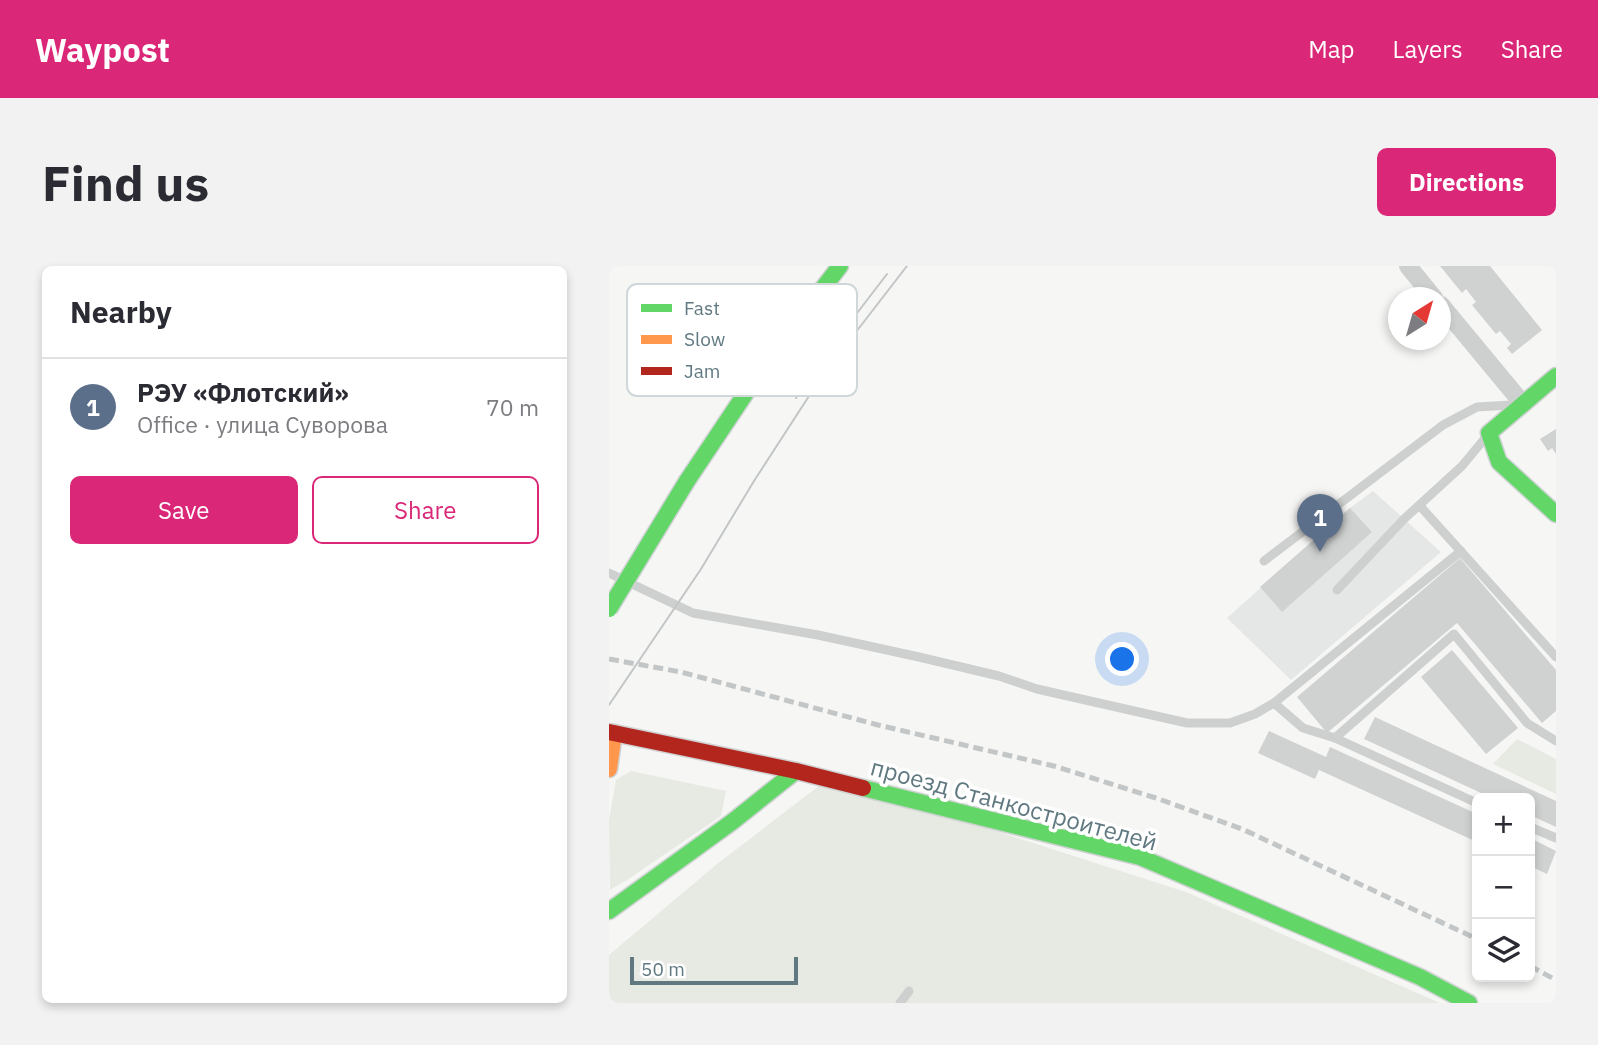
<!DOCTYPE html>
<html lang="en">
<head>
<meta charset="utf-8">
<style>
	:root { --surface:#fff; --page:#f2f2f3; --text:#2b2b33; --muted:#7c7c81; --line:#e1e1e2; --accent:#db2777 }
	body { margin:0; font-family:"IBM Plex Sans",sans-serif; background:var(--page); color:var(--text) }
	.controls { position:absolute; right:21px; bottom:21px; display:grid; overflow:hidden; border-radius:10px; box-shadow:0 4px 10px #0003 }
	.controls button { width:63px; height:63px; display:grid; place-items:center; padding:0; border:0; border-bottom:2px solid var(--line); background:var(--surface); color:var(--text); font:35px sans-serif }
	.compass { position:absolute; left:779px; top:21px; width:63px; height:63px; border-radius:50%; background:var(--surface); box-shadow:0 4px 10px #0003; rotate:37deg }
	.scale { position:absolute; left:21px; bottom:18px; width:168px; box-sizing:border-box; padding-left:7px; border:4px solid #607981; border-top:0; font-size:19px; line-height:24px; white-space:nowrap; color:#607981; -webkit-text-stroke:5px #fff; paint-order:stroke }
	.you { position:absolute; left:514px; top:394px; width:24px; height:24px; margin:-18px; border:5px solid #fff; border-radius:50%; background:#1a73e8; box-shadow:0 0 0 10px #1a73e833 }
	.badge { display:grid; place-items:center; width:46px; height:46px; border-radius:50%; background:var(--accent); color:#fff; font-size:23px; font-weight:700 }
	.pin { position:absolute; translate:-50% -58px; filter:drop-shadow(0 2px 4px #0008) }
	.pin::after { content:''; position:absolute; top:37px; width:24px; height:21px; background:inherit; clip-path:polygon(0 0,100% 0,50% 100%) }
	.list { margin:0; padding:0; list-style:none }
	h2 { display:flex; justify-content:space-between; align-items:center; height:91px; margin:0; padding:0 28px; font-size:30px }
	h2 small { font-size:23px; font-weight:400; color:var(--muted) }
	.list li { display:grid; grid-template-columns:46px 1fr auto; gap:21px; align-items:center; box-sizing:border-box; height:98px; padding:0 28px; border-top:2px solid var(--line) }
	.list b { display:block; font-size:26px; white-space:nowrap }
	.list p { margin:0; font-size:23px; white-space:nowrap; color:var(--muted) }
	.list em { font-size:23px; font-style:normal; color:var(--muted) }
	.actions { display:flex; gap:14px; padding:21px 28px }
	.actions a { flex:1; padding:16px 0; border:2px solid var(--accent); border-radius:10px; text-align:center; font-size:24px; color:var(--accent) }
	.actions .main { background:var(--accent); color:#fff }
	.icon { flex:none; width:38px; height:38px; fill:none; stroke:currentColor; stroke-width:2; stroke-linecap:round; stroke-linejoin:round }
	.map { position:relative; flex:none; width:947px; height:737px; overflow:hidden; border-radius:10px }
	header { display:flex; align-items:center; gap:42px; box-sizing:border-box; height:98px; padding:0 35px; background:var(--accent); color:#fff }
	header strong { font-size:33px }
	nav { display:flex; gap:38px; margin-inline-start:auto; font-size:24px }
	.intro { display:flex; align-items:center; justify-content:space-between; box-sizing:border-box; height:168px; padding:0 42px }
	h1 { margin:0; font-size:49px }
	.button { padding:18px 32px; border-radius:10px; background:var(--accent); color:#fff; font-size:24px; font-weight:700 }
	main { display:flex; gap:42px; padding:0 42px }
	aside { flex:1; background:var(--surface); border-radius:10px; box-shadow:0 4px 10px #0003 }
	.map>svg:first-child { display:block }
	.built { fill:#e5e7e7 }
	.green { fill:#e7eae3 }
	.building { fill:#d0d1d1 }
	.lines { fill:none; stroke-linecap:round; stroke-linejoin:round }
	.fast-casing { stroke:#d0d3d4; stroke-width:19 }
	.slow-casing { stroke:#d0d3d4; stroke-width:19 }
	.jam-casing { stroke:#d0d3d4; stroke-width:19 }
	.lane { stroke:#ced0d0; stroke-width:9 }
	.street { stroke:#ced0d0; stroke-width:18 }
	.fast { stroke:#63d668; stroke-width:16 }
	.slow { stroke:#ff974d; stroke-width:16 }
	.jam { stroke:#b3261e; stroke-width:16 }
	.tram { stroke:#c3c6c6; stroke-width:2 }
	.rail { stroke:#c3c6c6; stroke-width:5; stroke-dasharray:10 5; stroke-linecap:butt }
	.fast-bridge-casing { stroke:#d0d3d4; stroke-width:19; stroke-linecap:butt }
	.fast-bridge { stroke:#63d668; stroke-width:16 }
	.labels { text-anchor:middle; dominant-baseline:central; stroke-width:7; stroke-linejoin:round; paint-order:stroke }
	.street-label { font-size:24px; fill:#607981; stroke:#fff }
	.key { fill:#fff; stroke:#cfd7d9; stroke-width:2 }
	.key-label { font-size:19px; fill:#607981 }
</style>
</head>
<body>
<header>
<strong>Waypost</strong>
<nav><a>Map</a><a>Layers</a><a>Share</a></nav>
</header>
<div class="intro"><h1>Find us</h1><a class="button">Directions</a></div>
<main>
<aside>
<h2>Nearby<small></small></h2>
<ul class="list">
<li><span class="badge" style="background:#5c6f8a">1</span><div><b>РЭУ «Флотский»</b><p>Office · улица Суворова</p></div><em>70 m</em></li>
</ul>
<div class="actions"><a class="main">Save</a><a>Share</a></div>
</aside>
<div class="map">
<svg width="947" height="737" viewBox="0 0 947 737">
	<rect width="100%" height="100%" fill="#f6f6f5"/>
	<!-- built -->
	<path class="built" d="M764 225 832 286 682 414 618 352 741 242Z"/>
	<!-- green -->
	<g class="green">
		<path d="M908 473 947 493V528L884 498Z"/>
		<path d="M22 505 117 525 112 550 18 614 1 624 0 554 7 514Z"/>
		<path d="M215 516 371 560 577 626 831 737H0V689L108 598Z"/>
	</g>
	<!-- building -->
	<g class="building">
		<path d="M831 0H881L933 64 903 88 898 82 902 78 891 65 887 68 863 39 867 36 857 23 853 27Z"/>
		<path d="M947 163V188L943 182 939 185 931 173Z"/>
		<path d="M741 242 763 266 673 346 651 321Z"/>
		<path d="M851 292 947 404V445L933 457 848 357 718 467 688 431Z"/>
		<path d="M843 384 909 462 877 488 812 411Z"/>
		<path d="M766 451 947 535V561L921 549V532H883L755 473Z"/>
		<path d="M660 465 717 491 721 481 868 548V576L710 504 706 513 649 487Z"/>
		<path d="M921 572 947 585 938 608 921 600Z"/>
	</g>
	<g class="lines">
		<defs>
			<g id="fast">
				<path d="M947 110 880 167 890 196 947 248"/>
				<path d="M78 215 163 88 231 0"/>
				<path d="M254 522 531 591 811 711 860 737"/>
				<path d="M0 645 123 556 187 505"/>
			</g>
			<path id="slow" d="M0 503 5 467"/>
			<path id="jam" d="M0 466 187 505 254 522"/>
		</defs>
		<!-- fast casing -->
		<use href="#fast" class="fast-casing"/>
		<!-- slow casing -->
		<use href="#slow" class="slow-casing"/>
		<!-- jam casing -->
		<use href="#jam" class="jam-casing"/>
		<!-- lane -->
		<g class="lane">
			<path d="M811 240 947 391"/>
			<path d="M655 295 834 159 868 141 902 139"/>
			<path d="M0 307 84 347 209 369 310 391 390 410 428 423 578 457H621L646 448 665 437"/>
			<path d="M728 324 795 253 853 200 877 171"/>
			<path d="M726 472 694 462 665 437 852 285"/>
			<path d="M868 537 726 472 845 368 918 457 947 475"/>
			<path d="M921 561 947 572"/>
			<path d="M291 737 300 725"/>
		</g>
		<!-- street -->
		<g class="street">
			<path d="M799 0 825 32"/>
			<path d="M832 39 914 138"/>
		</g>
		<!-- fast -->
		<use href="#fast" class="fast"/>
		<!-- slow -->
		<use href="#slow" class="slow"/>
		<!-- jam -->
		<use href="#jam" class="jam"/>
		<!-- tram -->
		<g class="tram">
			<path d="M187 132 203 106 278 8"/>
			<path d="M0 439 92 303 145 215 213 110 298 0"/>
		</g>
		<!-- rail -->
		<g class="rail">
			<path d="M0 393 72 406 269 459 445 500 547 532 633 563 868 673"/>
			<path d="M921 700 947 714"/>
		</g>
		<defs>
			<path id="fast-bridge" d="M0 343 78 215"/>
		</defs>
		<!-- fast-bridge casing -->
		<use href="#fast-bridge" class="fast-bridge-casing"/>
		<!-- fast-bridge -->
		<use href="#fast-bridge" class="fast-bridge"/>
	</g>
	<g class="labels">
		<!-- street labels -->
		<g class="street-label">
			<text transform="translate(405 538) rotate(15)">проезд Станкостроителей</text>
		</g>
	</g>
	<!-- legend -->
	<rect x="18" y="18" width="230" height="112" rx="10" class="key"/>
	<rect x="32" y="38" width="31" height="8" fill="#63d668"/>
	<rect x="32" y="69" width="31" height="9" fill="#ff974d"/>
	<rect x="32" y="101" width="31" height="8" fill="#b3261e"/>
	<g class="key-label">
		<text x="75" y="49">Fast</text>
		<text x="75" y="80">Slow</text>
		<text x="75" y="112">Jam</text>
	</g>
</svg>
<div class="controls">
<button>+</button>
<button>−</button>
<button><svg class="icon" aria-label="layers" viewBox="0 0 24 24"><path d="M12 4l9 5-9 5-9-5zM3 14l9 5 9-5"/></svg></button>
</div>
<svg class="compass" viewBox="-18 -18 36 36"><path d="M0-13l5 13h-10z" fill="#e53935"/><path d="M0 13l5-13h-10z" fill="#7c7c81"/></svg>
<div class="scale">50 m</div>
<div class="you"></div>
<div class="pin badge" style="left:711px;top:286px;background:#5c6f8a">1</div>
</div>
</main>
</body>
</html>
